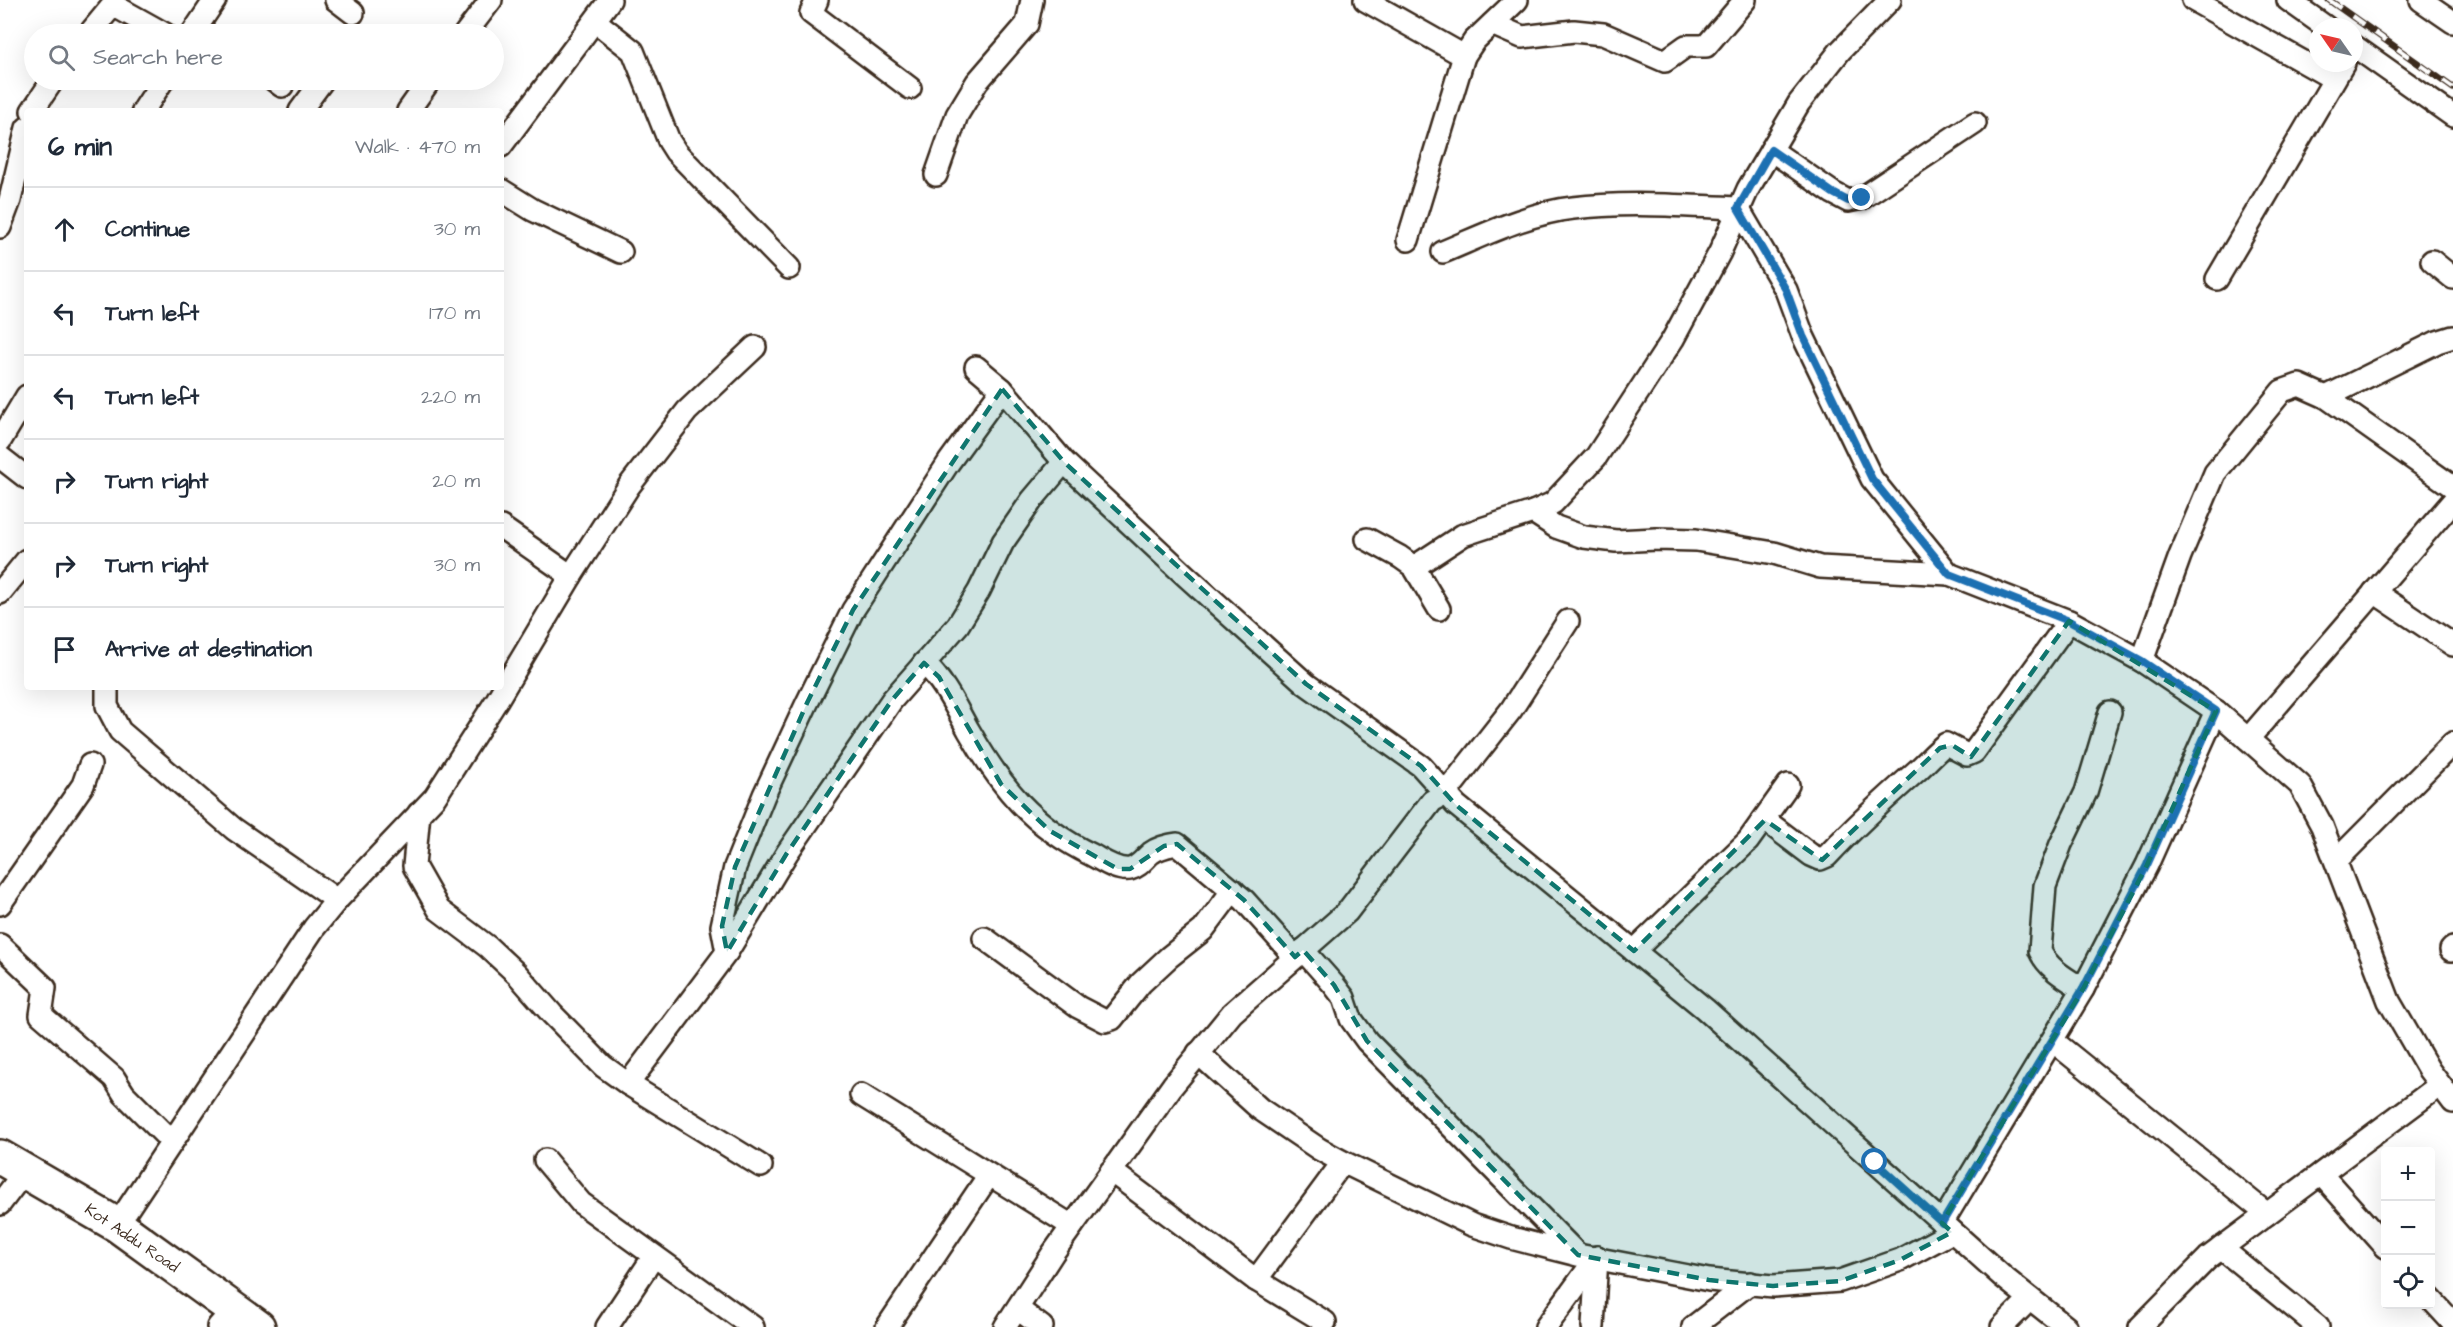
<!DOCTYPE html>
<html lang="en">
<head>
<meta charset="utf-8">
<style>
	:root { --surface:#fff; --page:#f6f6f7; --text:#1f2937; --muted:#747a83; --line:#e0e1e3 }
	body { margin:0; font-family:"Architects Daughter",sans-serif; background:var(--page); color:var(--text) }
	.controls { position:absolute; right:18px; bottom:18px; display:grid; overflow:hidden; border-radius:6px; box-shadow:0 6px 24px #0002 }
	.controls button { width:54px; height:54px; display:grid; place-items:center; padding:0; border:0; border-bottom:2px solid var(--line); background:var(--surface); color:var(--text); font:30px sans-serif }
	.compass { position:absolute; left:2309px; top:18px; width:54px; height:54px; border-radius:50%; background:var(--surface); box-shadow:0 6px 24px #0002; rotate:304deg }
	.stop { position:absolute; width:18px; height:18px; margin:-14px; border:4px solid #1f6fb2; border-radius:50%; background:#fff }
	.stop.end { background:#1f6fb2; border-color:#fff; box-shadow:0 2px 6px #0008 }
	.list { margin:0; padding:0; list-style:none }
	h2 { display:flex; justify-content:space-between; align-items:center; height:78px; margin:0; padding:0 24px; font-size:26px }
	h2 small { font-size:20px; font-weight:400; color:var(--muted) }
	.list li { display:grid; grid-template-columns:39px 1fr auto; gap:18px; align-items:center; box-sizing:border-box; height:84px; padding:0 24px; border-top:2px solid var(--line) }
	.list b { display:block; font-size:22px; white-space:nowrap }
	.list em { font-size:20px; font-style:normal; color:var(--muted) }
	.icon { flex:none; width:33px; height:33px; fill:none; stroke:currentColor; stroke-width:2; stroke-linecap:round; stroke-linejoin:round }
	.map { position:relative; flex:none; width:2453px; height:1327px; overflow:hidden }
	.search { position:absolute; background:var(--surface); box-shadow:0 6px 24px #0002; left:24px; top:24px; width:480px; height:66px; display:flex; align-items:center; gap:15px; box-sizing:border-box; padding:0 21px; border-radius:33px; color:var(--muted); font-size:22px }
	.panel { position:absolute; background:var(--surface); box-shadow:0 6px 24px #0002; left:24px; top:108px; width:480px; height:582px; border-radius:6px }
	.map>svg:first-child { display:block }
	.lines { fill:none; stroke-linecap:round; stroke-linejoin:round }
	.street-casing { stroke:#3b2a1e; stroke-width:26 }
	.primary-casing { stroke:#3b2a1e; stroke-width:38 }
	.street { stroke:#fff; stroke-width:21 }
	.primary { stroke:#fff; stroke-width:33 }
	.rail-casing { stroke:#3b2a1e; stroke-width:7 }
	.rail { stroke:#fff; stroke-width:4.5; stroke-dasharray:14; stroke-linecap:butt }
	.route { stroke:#1f6fb2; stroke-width:8 }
	.marked { fill:#0f766e; fill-opacity:0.2; stroke:#0f766e; stroke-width:4.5; stroke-dasharray:12 8; stroke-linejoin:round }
	.labels { text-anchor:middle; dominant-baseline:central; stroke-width:4.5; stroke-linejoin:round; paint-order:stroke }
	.street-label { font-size:16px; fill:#3b2a1e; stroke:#fff }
</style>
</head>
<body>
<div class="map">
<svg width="2453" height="1327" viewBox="0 0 2453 1327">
	<rect width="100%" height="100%" fill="#fff"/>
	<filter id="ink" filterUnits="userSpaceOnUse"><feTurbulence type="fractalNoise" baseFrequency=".0167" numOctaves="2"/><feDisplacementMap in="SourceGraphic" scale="12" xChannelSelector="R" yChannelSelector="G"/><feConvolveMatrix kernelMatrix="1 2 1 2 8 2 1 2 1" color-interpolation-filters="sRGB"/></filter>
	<g filter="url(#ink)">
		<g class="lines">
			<defs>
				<g id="street">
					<path d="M336 0 353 13"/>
					<path d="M817 0 811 13 910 88"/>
					<path d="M1365 0 1464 56"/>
					<path d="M2193 0 2334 79"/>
					<path d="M2288 0 2326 27"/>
					<path d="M2421 0 2453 22"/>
					<path d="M595 21 633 51 669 141 676 152 789 268"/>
					<path d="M1492 24 1522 37 1574 31 1603 34 1665 61 1686 46H1706L1745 0"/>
					<path d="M89 34 113 5 165 34"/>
					<path d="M192 34 215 0"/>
					<path d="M465 34 491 0"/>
					<path d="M2354 46 2453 116"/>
					<path d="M274 80 282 86"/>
					<path d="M32 111 53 80"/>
					<path d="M143 111 163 80"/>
					<path d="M300 111 323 80"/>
					<path d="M408 111 430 80"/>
					<path d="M501 146 610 0"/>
					<path d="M1771 150 1833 193 1848 201 1862 198 1975 123"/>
					<path d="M936 175 957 115 977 82 1027 24 1032 0"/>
					<path d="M501 190 533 210 621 252"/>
					<path d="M1738 208 1786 290 1803 336 1872 479 1949 574"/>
					<path d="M0 227 10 200 27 128"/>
					<path d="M1408 240 1464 56 1474 41 1517 0"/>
					<path d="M1443 252C1484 235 1528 213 1573 208 1627 201 1683 206 1738 208"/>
					<path d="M2432 261 2453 278"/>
					<path d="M2217 279 2344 63"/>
					<path d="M976 367 1002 389 1064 462 1185 575 1306 684 1421 766 1456 805 1705 1009 2002 1276 2066 1327"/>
					<path d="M2326 397 2437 342 2453 337"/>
					<path d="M0 441 27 396"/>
					<path d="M0 457 27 478"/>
					<path d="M1533 512 1556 527 1584 537 1616 541 1656 539 1696 540 1774 553 1820 567 1949 574 2069 621 2142 661 2216 711 2300 785 2322 826 2389 1001 2429 1070 2453 1102"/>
					<path d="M501 527 571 576"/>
					<path d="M1367 539 1400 557 1414 567 1439 609"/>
					<path d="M1414 567 1463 535 1533 512 1553 503 1596 457 1673 339 1720 252 1748 189 1799 103 1840 51 1890 0"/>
					<path d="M2374 592 2453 645"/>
					<path d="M0 593 27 560"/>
					<path d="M2142 661 2180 556 2215 473 2282 391 2299 385 2326 397 2453 487"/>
					<path d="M924 663C945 683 955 706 969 731 1001 787 1032 826 1092 855 1103 861 1117 871 1130 869 1139 867 1144 859 1151 853 1159 847 1167 846 1177 844L1244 900 1295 957"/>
					<path d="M107 687V706L120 731 234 829 337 900"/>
					<path d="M2248 739 2453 501"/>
					<path d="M419 813 414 866 439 910 488 947 517 974 552 1014 603 1066 628 1084 761 1166"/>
					<path d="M1765 820 1811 855 1820 859 1827 856C1856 825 1887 797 1919 769 1928 761 1936 751 1946 744L1967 755 1974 752 2069 621"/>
					<path d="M2336 861 2453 743"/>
					<path d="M0 904 83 785 90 765"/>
					<path d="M984 938 1078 1007 1105 1021 1112 1019 1141 983 1169 957 1203 930 1233 890"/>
					<path d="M0 945 45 988 41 1015 114 1078 124 1094 172 1142"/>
					<path d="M1303 950 1334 985 1344 998 1351 1019 1367 1041 1578 1255"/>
					<path d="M2451 950 2453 948"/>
					<path d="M1634 951 1748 841 1788 785"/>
					<path d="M727 952 722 926 735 867 764 795 807 703 853 610 949 462 1002 389"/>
					<path d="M2083 989C2067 979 2048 969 2040 951L2045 886 2061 844 2086 792 2110 712"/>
					<path d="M2053 1041 2267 1214"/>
					<path d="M1198 1053 1260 1109 1319 1149 1343 1162 1472 1225 1511 1238 1578 1255 1709 1280 1773 1286 1840 1281 1900 1260 1952 1232"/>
					<path d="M628 1084 727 952 787 853 892 700 958 625 979 591 1003 542 1032 500 1064 462"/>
					<path d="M861 1095 1072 1226"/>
					<path d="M545 1160 581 1203 753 1327"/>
					<path d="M1111 1171 1256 1280 1325 1322"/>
					<path d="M2321 1174 2386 1247"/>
					<path d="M0 1204 25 1171"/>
					<path d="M1942 1223 2083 989 2147 865 2216 711"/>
					<path d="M117 1225 314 928 337 900 435 797 497 700 571 576 629 486 687 411 755 347"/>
					<path d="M2221 1248 2318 1327"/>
					<path d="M1256 1280 1343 1162"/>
					<path d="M2430 1298 2453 1323"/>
					<path d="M1018 1309 1042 1327"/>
					<path d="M218 1327 234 1309"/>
					<path d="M607 1327 654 1256"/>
					<path d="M887 1327 989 1175"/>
					<path d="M1005 1327 1053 1253 1173 1085 1232 1013 1347 912 1432 801 1445 794 1511 710 1568 621"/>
					<path d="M1546 1327 1597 1257"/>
					<path d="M1593 1327 1597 1257"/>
					<path d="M1693 1327 1750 1283"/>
					<path d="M2002 1327 2030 1299"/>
					<path d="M2140 1327 2208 1258 2440 1085"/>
				</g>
				<path id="primary" d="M0 1157 117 1225 258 1327"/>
			</defs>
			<!-- street casing -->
			<use href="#street" class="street-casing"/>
			<!-- primary casing -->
			<use href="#primary" class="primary-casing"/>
			<!-- street -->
			<use href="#street" class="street"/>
			<!-- primary -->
			<use href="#primary" class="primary"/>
			<defs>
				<path id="rail" d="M2329 0 2453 88"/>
			</defs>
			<!-- rail casing -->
			<use href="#rail" class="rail-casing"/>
			<!-- rail -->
			<use href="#rail" class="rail"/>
		</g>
	</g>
	<g class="lines" filter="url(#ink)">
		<!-- route -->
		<path class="route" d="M1862 198 1848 201 1833 193 1771 150 1738 208 1786 290 1803 336 1872 479 1949 574 2069 621 2142 661 2216 711 2147 865 2083 989 1942 1223 1875 1162"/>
	</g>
	<!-- marked area -->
	<path class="marked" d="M1002 389 1064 462 1306 684 1421 766 1456 805 1634 951 1765 820 1822 860 1940 748 1952 745 1971 757 2069 621 2216 711 2147 865 2083 989 1942 1223 1952 1232 1900 1260 1840 1281 1773 1286 1709 1280 1578 1255 1367 1041 1334 985 1303 950 1295 957 1244 900 1177 844 1164 846 1130 869H1118L1050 831 1001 784 939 677 924 663 892 700 787 853 727 952 722 926 735 867 807 703 853 610Z"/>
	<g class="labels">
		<!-- street labels -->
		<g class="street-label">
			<text transform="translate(132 1238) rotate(34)">Kot Addu Road</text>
		</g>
	</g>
</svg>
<div class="controls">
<button>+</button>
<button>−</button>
<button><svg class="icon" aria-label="locate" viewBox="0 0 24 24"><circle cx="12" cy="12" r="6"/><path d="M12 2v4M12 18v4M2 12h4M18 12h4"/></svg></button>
</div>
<svg class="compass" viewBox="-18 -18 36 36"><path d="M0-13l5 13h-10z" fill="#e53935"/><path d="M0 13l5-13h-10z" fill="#747a83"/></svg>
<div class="stop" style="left:1875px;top:1162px"></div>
<div class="stop end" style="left:1862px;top:198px"></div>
<div class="search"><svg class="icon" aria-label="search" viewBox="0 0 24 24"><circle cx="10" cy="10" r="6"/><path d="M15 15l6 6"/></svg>Search here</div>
<section class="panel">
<h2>6 min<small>Walk · 470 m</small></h2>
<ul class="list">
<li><svg class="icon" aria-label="ahead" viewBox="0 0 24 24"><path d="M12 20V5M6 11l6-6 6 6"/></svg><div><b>Continue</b></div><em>30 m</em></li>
<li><svg class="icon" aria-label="left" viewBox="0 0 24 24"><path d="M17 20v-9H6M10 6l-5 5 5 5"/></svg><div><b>Turn left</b></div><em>170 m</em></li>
<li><svg class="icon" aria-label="left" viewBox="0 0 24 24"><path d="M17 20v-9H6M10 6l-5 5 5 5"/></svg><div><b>Turn left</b></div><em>220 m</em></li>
<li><svg class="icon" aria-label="right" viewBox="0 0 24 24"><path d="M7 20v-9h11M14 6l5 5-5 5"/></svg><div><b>Turn right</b></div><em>20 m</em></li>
<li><svg class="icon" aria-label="right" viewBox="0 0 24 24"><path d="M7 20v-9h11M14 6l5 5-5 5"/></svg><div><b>Turn right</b></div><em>30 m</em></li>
<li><svg class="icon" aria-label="arrive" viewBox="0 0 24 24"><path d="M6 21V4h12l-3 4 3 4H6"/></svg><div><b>Arrive at destination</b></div></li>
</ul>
</section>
</div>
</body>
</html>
